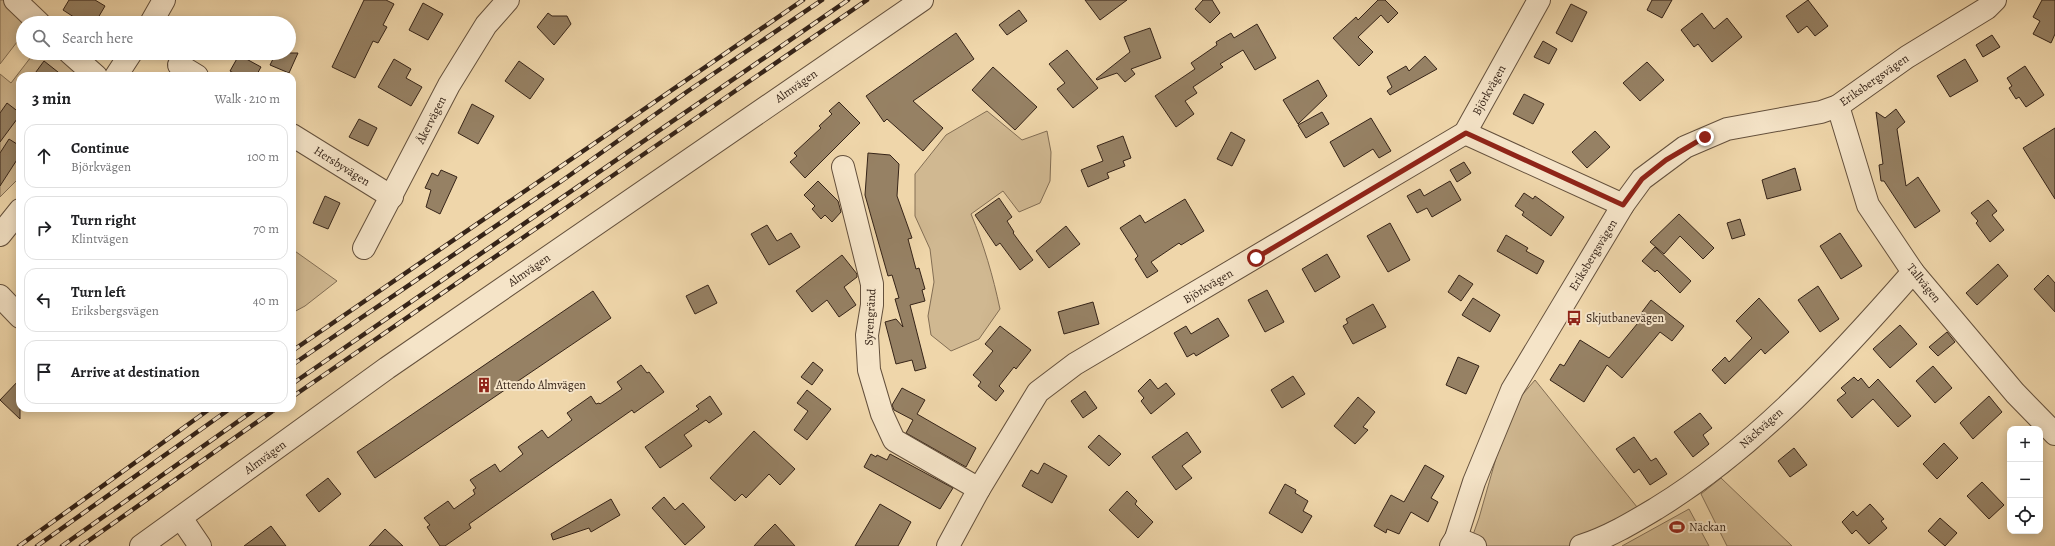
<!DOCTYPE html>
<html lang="en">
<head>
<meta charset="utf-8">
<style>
	:root { --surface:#fff; --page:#f6f6f6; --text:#202124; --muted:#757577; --line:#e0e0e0 }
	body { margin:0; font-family:Alegreya,serif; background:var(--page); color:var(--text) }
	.controls { position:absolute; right:12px; bottom:12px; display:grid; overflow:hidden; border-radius:8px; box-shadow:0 2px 10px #0003 }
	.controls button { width:36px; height:36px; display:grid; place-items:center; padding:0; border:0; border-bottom:1px solid var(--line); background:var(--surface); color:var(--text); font:20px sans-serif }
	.stop { position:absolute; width:12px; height:12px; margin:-9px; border:3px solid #8f2418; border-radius:50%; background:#fff }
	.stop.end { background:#8f2418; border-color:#fff; box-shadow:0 1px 4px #0008 }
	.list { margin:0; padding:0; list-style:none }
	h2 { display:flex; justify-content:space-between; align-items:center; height:52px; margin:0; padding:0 16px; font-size:17px }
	h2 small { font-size:13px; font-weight:400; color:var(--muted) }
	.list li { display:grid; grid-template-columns:26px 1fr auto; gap:12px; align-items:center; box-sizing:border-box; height:64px; margin:0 8px 8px; padding:0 8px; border:1px solid var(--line); border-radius:12px }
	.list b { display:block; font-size:15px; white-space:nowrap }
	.list p { margin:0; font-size:13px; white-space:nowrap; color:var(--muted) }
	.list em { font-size:13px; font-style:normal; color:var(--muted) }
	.icon { flex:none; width:22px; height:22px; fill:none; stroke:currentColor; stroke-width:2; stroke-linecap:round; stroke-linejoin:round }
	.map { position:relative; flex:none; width:2055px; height:546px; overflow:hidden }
	.search { position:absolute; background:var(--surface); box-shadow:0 2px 10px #0003; left:16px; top:16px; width:280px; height:44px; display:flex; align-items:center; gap:10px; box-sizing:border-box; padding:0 14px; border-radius:22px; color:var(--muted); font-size:15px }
	.panel { position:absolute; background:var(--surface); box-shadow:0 2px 10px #0003; left:16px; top:72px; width:280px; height:340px; border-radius:12px }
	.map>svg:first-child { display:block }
	.green { fill:#d0b891; stroke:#836e54 }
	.building { fill:#968164; stroke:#362418 }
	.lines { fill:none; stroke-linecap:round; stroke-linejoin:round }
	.minor-casing { stroke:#64503c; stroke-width:24 }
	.minor { stroke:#f5e4c8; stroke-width:22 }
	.rail-casing { stroke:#362418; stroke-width:4.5 }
	.rail { stroke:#f5e4c8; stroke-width:3; stroke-dasharray:9; stroke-linecap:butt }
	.route { stroke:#8f2418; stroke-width:5 }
	.labels { text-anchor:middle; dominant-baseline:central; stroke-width:4; stroke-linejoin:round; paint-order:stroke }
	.street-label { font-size:12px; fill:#362418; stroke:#f5e4c8 }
	.poi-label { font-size:12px; fill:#362418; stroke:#f5e4c8; text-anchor:start }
</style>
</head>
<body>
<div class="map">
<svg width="2055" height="546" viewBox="0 0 2055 546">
	<rect width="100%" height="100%" fill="#efd6aa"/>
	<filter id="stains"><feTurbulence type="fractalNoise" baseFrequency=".005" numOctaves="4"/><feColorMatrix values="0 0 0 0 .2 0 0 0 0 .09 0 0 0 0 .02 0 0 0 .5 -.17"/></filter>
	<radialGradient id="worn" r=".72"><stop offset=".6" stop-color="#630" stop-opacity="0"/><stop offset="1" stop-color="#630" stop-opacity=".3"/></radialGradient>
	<!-- green -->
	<g class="green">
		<path d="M0 0H6L27 23H23V43L21 45 17 42 0 64Z"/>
		<path d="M34 53H59L84 76H20V177L0 197V74L11 83Z"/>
		<path d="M987 111 1022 140 1047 131 1051 152 1050 181 1040 203 1019 212 1003 191 971 214C984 245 993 276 1000 309L979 339 951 351 931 335 928 316 934 282 930 249 915 216V174L946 135Z"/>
		<path d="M292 249 337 281 305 306 292 313Z"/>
		<path d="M1535 380 1637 507 1593 546H1469L1479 518 1510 409Z"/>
		<path d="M1721 478 1792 546H1727L1701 494Z"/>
		<path d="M1689 509 1709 546H1622Z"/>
	</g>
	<!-- building -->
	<g class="building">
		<path d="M69 0H95L105 6 95 23H83L63 10Z"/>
		<path d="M364 0H386L394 4 383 25 387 27 378 43 373 41 355 78 332 67Z"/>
		<path d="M1085 0H1127L1100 20Z"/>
		<path d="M1203 0H1212L1220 13 1210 23 1195 9Z"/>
		<path d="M1378 0H1385L1398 13 1388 23 1381 15 1358 37 1373 52 1359 66 1333 38 1356 17 1358 20Z"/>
		<path d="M1652 0H1672L1662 18 1647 10Z"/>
		<path d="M1808 0 1828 26 1815 36 1807 26 1798 33 1786 16Z"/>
		<path d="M2042 0H2055V34L2051 43 2033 34 2040 21 2033 17Z"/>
		<path d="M423 3 443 14 428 40 409 30Z"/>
		<path d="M1571 4 1587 12 1572 42 1556 33Z"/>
		<path d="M1019 10 1027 21 1007 35 999 25Z"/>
		<path d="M548 13 552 16H567L571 24 554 45 537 27Z"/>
		<path d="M1702 13 1714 29 1727 18 1742 37 1712 62 1698 44 1694 47 1681 30Z"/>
		<path d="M1257 24 1276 58 1255 70 1243 50 1220 64 1223 67 1193 87 1197 93 1185 101 1194 114 1176 127 1155 96 1195 69 1191 63 1217 45 1216 42 1231 33 1234 38Z"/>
		<path d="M1150 28 1161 58 1131 69 1135 74 1125 82 1117 73 1097 80 1096 79 1130 52 1124 37Z"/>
		<path d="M956 33 974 59 913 101 943 128 923 151 887 119 884 122 866 96Z"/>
		<path d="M1992 35 2000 47 1983 57 1976 45Z"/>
		<path d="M1543 41 1557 49 1549 64 1534 57Z"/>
		<path d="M1067 50 1098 88 1073 108 1057 89 1065 83 1049 64Z"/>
		<path d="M276 53H298L289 73 270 65Z"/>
		<path d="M239 55 261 67 256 76H239L230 71Z"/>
		<path d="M1425 56 1437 69 1390 95 1387 91 1392 87 1387 77 1406 66 1409 71Z"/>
		<path d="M394 59 411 69 406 78 422 87 411 106 378 87Z"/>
		<path d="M1965 59 1978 81 1950 97 1937 76Z"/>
		<path d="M44 61 63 76H33Z"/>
		<path d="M519 61 544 79 530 99 505 81Z"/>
		<path d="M1647 62 1664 80 1640 101 1623 83Z"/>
		<path d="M2025 66 2044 95 2026 107 2019 97 2016 99 2009 88 2012 86 2007 78Z"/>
		<path d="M993 67 1037 107 1015 130 972 90Z"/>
		<path d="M1318 80 1327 96 1298 124 1283 100Z"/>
		<path d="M1524 94 1544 104 1533 124 1513 114Z"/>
		<path d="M839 102 860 123 805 178 790 162 797 156 794 153 821 128 819 126 832 114 829 111Z"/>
		<path d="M7 103 20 113V115L0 142V113Z"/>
		<path d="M472 104 494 116 478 144 458 133Z"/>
		<path d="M1896 109 1905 122 1897 129 1906 186 1918 177 1940 211 1915 228 1884 181H1881L1879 165 1883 164 1876 112 1885 118Z"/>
		<path d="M1322 112 1329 124 1306 138 1298 125Z"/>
		<path d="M1371 118 1391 151 1379 158 1373 149 1344 167 1330 142Z"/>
		<path d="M359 119 377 128 368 146 349 137Z"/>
		<path d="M2055 128V199L2023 148Z"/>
		<path d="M1595 131 1610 147 1587 168 1572 152Z"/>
		<path d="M1231 132 1245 140 1232 166 1217 159Z"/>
		<path d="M1123 136 1131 158 1123 161 1125 166 1107 173 1109 178 1088 187 1081 170 1103 161 1097 146Z"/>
		<path d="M9 139 20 146V155L0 186V153Z"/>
		<path d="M868 153 890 155 899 164 897 196 912 238 908 239 916 269 919 268 925 289 922 290 925 301 910 305 926 368 915 371 912 360 896 364 885 322 896 319 903 327 895 299 899 298 892 275 888 276 865 195Z"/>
		<path d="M1464 162 1471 173 1457 182 1450 170Z"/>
		<path d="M1795 168 1801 190 1767 199 1762 180Z"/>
		<path d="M441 170 457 177 440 214 426 207 431 190 425 188 432 173 438 176Z"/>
		<path d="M818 181 838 201 841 212 832 222 825 215 821 219 812 209 815 206 804 195Z"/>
		<path d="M1450 181 1461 200 1432 217 1427 208 1417 213 1407 196 1420 189 1424 196Z"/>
		<path d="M1524 193 1533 199 1535 196 1564 217 1551 236 1522 215 1524 212 1515 206Z"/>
		<path d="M325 196 340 203 328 229 313 223Z"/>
		<path d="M999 198 1012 217 1007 221 1014 232 1013 233 1033 260 1020 270 1000 243 996 246 975 215Z"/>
		<path d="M1185 199 1204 231 1181 245 1179 243 1151 262 1158 271 1147 278 1135 259 1138 256 1120 228 1140 215 1145 223Z"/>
		<path d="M1988 200 1997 211 1992 215 2004 230 1990 242 1976 223 1978 221 1971 213Z"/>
		<path d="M1679 214 1714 248 1703 259 1680 236 1664 254 1650 242Z"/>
		<path d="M1740 219 1745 235 1732 239 1727 223Z"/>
		<path d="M1390 223 1410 260 1388 272 1367 236Z"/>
		<path d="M767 225 777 241 791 233 800 247 769 265 751 234Z"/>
		<path d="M1066 226 1080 244 1049 268 1036 251Z"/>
		<path d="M1840 233 1862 266 1841 279 1820 246Z"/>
		<path d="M1506 235 1528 248 1526 251 1544 261 1537 274 1497 251Z"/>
		<path d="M1655 247 1691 281 1680 293 1657 270 1655 272 1642 261Z"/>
		<path d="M1327 254 1340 277 1315 292 1302 269Z"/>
		<path d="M842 255 857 274V277L844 287 856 305 839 317 827 300 812 312 796 291Z"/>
		<path d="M1998 264 2008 276 1977 305 1966 293Z"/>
		<path d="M1459 275 1473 284 1461 301 1448 292Z"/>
		<path d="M2048 275 2055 283V312L2034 289Z"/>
		<path d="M708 285 717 303 695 314 686 296Z"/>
		<path d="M1818 286 1839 319 1820 332 1798 300Z"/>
		<path d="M1267 290 1284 322 1265 332 1248 300Z"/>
		<path d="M593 291 611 318 375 478 357 452Z"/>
		<path d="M1473 298 1500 315 1490 332 1462 315Z"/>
		<path d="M1759 298 1789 332 1765 354 1761 349 1725 384 1712 370 1725 357 1729 362 1752 338 1736 321Z"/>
		<path d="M1651 300 1684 326 1672 341 1660 332 1622 378 1607 365 1584 402 1550 380 1560 364 1564 366 1580 340 1609 358 1642 318 1639 316Z"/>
		<path d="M1093 302 1099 324 1064 334 1058 312Z"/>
		<path d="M1373 304 1386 327 1353 344 1343 326 1348 323 1346 319Z"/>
		<path d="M1218 318 1229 336 1196 356 1194 353 1187 357 1174 333 1186 326 1191 334Z"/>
		<path d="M1900 325 1917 344 1890 368 1873 349Z"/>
		<path d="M1000 326 1031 350 1016 369 1014 367 999 386 1004 391 996 401 978 386 981 382 973 375 993 351 985 344Z"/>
		<path d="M1947 332 1955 342 1938 356 1929 347Z"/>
		<path d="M1458 357 1479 366 1466 394 1446 385Z"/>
		<path d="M813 362 823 370 812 385 801 377Z"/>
		<path d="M641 365 647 373 649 372 664 392 634 413 632 410 469 524 471 528 445 546H440L427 527 430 525 424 518 448 501 454 509 475 494 473 490 476 488 470 480 495 464 500 472 523 454 518 447 542 430 548 438 572 420 567 413 591 396 596 404 599 403 600 404 622 389 617 382Z"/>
		<path d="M1933 366 1952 388 1935 403 1916 381Z"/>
		<path d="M1293 376 1305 394 1282 408 1271 390Z"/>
		<path d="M1854 377 1858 381 1861 378 1869 388 1878 379 1911 416 1898 427 1873 399 1852 418 1837 400 1846 393 1841 388Z"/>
		<path d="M20 379V419L0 400Z"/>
		<path d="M1150 379 1158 389 1166 383 1175 394 1151 414 1141 401 1144 398 1138 391Z"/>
		<path d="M902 388 925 400 917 414 976 448 966 467 906 433 913 420 894 410 892 405Z"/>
		<path d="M807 390 831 409 807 440 794 430 808 411 797 403Z"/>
		<path d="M1085 391 1097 408 1083 418 1071 401Z"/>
		<path d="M710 396 722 414 709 423 706 420 684 435 692 446 660 468 645 447 699 409 696 406Z"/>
		<path d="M1989 396 2002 412 1973 439 1960 423Z"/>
		<path d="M1358 397 1375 412 1363 427 1368 430 1355 444 1334 426Z"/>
		<path d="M1700 413 1712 428 1703 435 1709 444 1693 457 1674 432Z"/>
		<path d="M754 431 795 469 780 485 769 474 746 498 742 494 735 501 710 478Z"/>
		<path d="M1187 432 1201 452 1182 466 1192 478 1176 490 1152 457Z"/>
		<path d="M1099 435 1121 454 1109 466 1088 447Z"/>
		<path d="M1634 437 1651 461 1656 458 1667 474 1650 485 1639 469 1634 473 1616 449Z"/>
		<path d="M1944 443 1958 458 1937 479 1923 464Z"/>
		<path d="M1794 448 1807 465 1790 477 1778 461Z"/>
		<path d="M871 454 876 457 877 455 887 460 890 454 953 488 940 509 864 467Z"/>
		<path d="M1044 463 1067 476 1052 503 1022 486 1031 470 1038 474Z"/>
		<path d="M1425 465 1444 476 1431 498 1438 502 1428 522 1411 512 1399 534 1387 529 1386 533 1374 526 1391 495 1404 502Z"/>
		<path d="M328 478 341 494 319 512 306 495Z"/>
		<path d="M1982 482 2004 505 1989 519 1967 496Z"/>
		<path d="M1285 484 1296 490 1295 493 1308 501 1303 511 1312 516 1302 533 1269 513Z"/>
		<path d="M1127 491 1137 501 1135 504 1153 522 1138 538 1109 510Z"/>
		<path d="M664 497 675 510 683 503 705 527 685 545 652 508Z"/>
		<path d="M611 499 620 515 591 532 589 528 553 540 551 534Z"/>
		<path d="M880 504 911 522 898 546H855Z"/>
		<path d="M1870 504 1884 519 1881 521 1887 528 1869 544 1856 530 1852 534 1842 522 1853 511 1857 516Z"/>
		<path d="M1940 518 1957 533 1945 546 1928 531Z"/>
		<path d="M775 524 795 546H754L764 535Z"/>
		<path d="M271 526 286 546H244Z"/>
		<path d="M385 529 403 546H369Z"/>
	</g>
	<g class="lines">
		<defs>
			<g id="minor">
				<path d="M15 0 39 23"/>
				<path d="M151 23 164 0"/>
				<path d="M70 53 96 76"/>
				<path d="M179 65 197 76"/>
				<path d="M116 76 131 53"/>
				<path d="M1838 106 1868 205 1913 272 2015 393 2055 434"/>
				<path d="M1465 133 1623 205"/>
				<path d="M292 135 392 197"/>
				<path d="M843 167 872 284V305L867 335 869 370 882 414 894 440 979 489"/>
				<path d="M0 235 20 210"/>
				<path d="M364 248 449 85 486 25 508 0"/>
				<path d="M0 296 20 317"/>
				<path d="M181 518 200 546"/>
				<path d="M1456 538 1475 546"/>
				<path d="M141 546 387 368 922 0"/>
				<path d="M948 546 979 489 1038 392 1075 364 1465 133 1539 0"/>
				<path d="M1451 546 1456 538 1474 482 1512 390 1623 205 1642 179 1685 147 1727 129 1821 112 1838 106 1907 57 1987 8 1995 0"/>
				<path d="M1581 546C1609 537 1632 523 1657 508 1756 447 1837 359 1913 272"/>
			</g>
		</defs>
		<!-- minor casing -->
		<use href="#minor" class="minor-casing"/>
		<!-- minor -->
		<use href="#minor" class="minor"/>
		<defs>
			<g id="rail">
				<path d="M292 351 803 0"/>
				<path d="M292 365 563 180 688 91 822 0"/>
				<path d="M292 384 848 0"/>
				<path d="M292 397 867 0"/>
				<path d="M19 546 211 408"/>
				<path d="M37 546 231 408"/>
				<path d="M62 546 257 408"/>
				<path d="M81 546 277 408"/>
			</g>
		</defs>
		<!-- rail casing -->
		<use href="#rail" class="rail-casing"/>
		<!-- rail -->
		<use href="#rail" class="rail"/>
	</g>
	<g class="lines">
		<!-- route -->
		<path class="route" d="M1256 258 1466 133 1623 205 1642 179 1666 160 1705 137"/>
	</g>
	<!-- icons -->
	<defs>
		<symbol id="bus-bare" viewBox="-9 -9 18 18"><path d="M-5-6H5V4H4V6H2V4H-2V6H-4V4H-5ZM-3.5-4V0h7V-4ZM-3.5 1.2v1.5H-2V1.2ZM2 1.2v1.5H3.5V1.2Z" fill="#8f2418" stroke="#f5e4c8" stroke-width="2.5" paint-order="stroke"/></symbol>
		<symbol id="building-bare" viewBox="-9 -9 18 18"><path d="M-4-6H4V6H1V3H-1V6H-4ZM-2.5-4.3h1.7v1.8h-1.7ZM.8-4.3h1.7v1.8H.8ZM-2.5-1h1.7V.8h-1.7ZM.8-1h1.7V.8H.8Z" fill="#8f2418" stroke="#f5e4c8" stroke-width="2.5" paint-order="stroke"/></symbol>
		<symbol id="stadium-bare" viewBox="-9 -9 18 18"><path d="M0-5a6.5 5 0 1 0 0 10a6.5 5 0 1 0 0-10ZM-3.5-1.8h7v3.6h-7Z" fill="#8f2418" stroke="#f5e4c8" stroke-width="2.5" paint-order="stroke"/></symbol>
	</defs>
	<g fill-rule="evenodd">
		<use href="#bus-bare" x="1563" y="307" width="22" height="22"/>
		<use href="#building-bare" x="473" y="374" width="22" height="22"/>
		<use href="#stadium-bare" x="1666" y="516" width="22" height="22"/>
	</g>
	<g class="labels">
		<!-- street labels -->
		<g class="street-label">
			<text transform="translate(1874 80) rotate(-35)">Eriksbergsvägen</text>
			<text transform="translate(796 86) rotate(-35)">Almvägen</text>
			<text transform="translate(1489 90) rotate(-61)">Björkvägen</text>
			<text transform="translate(431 120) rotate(-63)">Åkervägen</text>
			<text transform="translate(342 166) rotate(32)">Hersbyvägen</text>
			<text transform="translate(1593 255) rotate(-59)">Eriksbergsvägen</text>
			<text transform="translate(529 270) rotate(-35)">Almvägen</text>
			<text transform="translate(1924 283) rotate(51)">Tallvägen</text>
			<text transform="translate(1208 286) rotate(-31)">Björkvägen</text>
			<text transform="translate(870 317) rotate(-87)">Syrengränd</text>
			<text transform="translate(1761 428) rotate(-42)">Näckvägen</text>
			<text transform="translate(265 457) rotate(-36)">Almvägen</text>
		</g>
		<!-- poi labels -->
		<g class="poi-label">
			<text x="1586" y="318">Skjutbanevägen</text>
			<text x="496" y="385">Attendo Almvägen</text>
			<text x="1689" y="527">Näckan</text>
		</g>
	</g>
	<rect width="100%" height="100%" filter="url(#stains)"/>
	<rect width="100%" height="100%" fill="url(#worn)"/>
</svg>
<div class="controls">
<button>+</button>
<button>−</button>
<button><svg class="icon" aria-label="locate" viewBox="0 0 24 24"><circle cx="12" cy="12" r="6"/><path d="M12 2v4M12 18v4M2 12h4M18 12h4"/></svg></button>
</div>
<div class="stop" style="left:1256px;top:258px"></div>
<div class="stop end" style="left:1705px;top:137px"></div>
<div class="search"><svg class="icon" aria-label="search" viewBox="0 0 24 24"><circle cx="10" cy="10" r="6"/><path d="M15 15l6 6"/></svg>Search here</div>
<section class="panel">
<h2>3 min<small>Walk · 210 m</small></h2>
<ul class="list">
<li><svg class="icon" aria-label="ahead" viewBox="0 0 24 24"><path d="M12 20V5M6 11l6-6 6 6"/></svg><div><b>Continue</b><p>Björkvägen</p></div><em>100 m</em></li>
<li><svg class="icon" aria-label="right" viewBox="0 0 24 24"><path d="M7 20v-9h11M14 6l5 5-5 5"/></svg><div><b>Turn right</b><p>Klintvägen</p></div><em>70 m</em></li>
<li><svg class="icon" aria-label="left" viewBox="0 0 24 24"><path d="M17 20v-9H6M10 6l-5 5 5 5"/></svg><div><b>Turn left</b><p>Eriksbergsvägen</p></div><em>40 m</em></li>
<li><svg class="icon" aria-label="arrive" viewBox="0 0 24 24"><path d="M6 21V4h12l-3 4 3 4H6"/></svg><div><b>Arrive at destination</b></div></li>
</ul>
</section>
</div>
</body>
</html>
